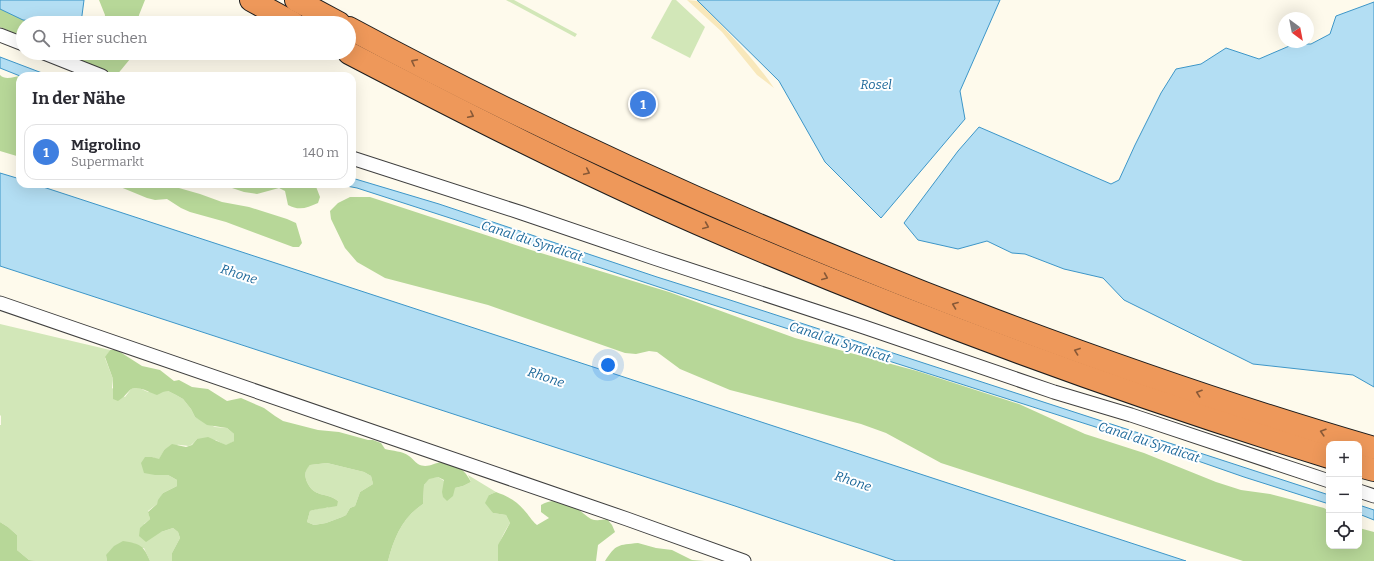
<!DOCTYPE html>
<html lang="de">
<head>
<meta charset="utf-8">
<style>
	:root { --surface:#fff; --page:#f7f7f7; --text:#2b2b33; --muted:#7c7c81; --line:#e1e1e2; --accent:#db2777 }
	body { margin:0; font-family:Bitter,serif; background:var(--page); color:var(--text) }
	.controls { position:absolute; right:12px; bottom:12px; display:grid; overflow:hidden; border-radius:8px; box-shadow:0 4px 16px #0002 }
	.controls button { width:36px; height:36px; display:grid; place-items:center; padding:0; border:0; border-bottom:1px solid var(--line); background:var(--surface); color:var(--text); font:20px sans-serif }
	.compass { position:absolute; left:1278px; top:12px; width:36px; height:36px; border-radius:50%; background:var(--surface); box-shadow:0 4px 16px #0002; rotate:148deg }
	.you { position:absolute; left:608px; top:365px; width:14px; height:14px; margin:-10px; border:3px solid #fff; border-radius:50%; background:#1a73e8; box-shadow:0 0 0 6px #1a73e833 }
	.badge { display:grid; place-items:center; width:26px; height:26px; border-radius:50%; background:var(--accent); color:#fff; font-size:13px; font-weight:700 }
	.pin { position:absolute; translate:-50% -50%; border:2px solid #fff; box-shadow:0 1px 4px #0006 }
	.list { margin:0; padding:0; list-style:none }
	h2 { display:flex; justify-content:space-between; align-items:center; height:52px; margin:0; padding:0 16px; font-size:17px }
	h2 small { font-size:13px; font-weight:400; color:var(--muted) }
	.list li { display:grid; grid-template-columns:26px 1fr auto; gap:12px; align-items:center; box-sizing:border-box; height:56px; margin:0 8px 8px; padding:0 8px; border:1px solid var(--line); border-radius:12px }
	.list b { display:block; font-size:15px; white-space:nowrap }
	.list p { margin:0; font-size:13px; white-space:nowrap; color:var(--muted) }
	.list em { font-size:13px; font-style:normal; color:var(--muted) }
	.icon { flex:none; width:22px; height:22px; fill:none; stroke:currentColor; stroke-width:2; stroke-linecap:round; stroke-linejoin:round }
	.map { position:relative; flex:none; width:1374px; height:561px; overflow:hidden }
	.search { position:absolute; background:var(--surface); box-shadow:0 4px 16px #0002; left:16px; top:16px; width:340px; height:44px; display:flex; align-items:center; gap:10px; box-sizing:border-box; padding:0 14px; border-radius:22px; color:var(--muted); font-size:15px }
	.panel { position:absolute; background:var(--surface); box-shadow:0 4px 16px #0002; left:16px; top:72px; width:340px; height:116px; border-radius:12px }
	.map>svg:first-child { display:block }
	.green { fill:#d2e7b8 }
	.forest { fill:#b7d798; fill-rule:evenodd }
	.sand { fill:#f8e8bb }
	.water { fill:#b3def3; stroke:#3d96c8 }
	.lines { fill:none; stroke-linecap:round; stroke-linejoin:round }
	.minor-casing { stroke:#3f3f3f; stroke-width:15 }
	.motorway-casing { stroke:#1d1d1d; stroke-width:24 }
	.minor { stroke:#fff; stroke-width:13 }
	.motorway { stroke:#ee985a; stroke-width:22 }
	.oneway { stroke:#885937 }
	.labels { text-anchor:middle; dominant-baseline:central; stroke-width:4; stroke-linejoin:round; paint-order:stroke }
	.water-label { font-size:13px; font-style:italic; fill:#1b6799; stroke:#fff }
</style>
</head>
<body>
<div class="map">
<svg width="1374" height="561" viewBox="0 0 1374 561">
	<rect width="100%" height="100%" fill="#fefaec"/>
	<!-- green -->
	<g class="green">
		<path d="M506 0H514L577 34 575 37Z"/>
		<path d="M672 0H676L705 27 690 58 651 38Z"/>
		<path d="M0 324 110 350 105 358 113 379 112 388 125 397 131 389 137 387 148 392 168 391 176 395 183 399 191 409 195 417 215 427 227 428 234 434V441L226 446 216 440 197 439C189 448 191 446 180 445 176 444 169 448 164 450L159 460 152 457 155 475H168L177 480V486L163 493 157 504 148 511 150 519 144 524 161 532 173 528 178 532 180 538 172 553V561H150L144 548 106 555 107 561H38L29 560 17 550V535L8 527 0 522V425H1V416L0 415Z"/>
		<path d="M327 463 364 472 371 476 373 484 360 492 355 506 350 508 346 515 342 517 326 523 314 525 307 522 310 511 320 508H327L338 501C327 492 314 498 307 482 304 474 305 470 310 465Z"/>
		<path d="M468 475 496 492 489 495 493 513 506 515 510 523C501 537 498 544 498 561H388C394 538 402 518 423 504L424 485 429 478 438 477 455 488 463 486 471 482Z"/>
	</g>
	<!-- forest -->
	<g class="forest">
		<path d="M99 0H145L139 15 138 23H104L105 15Z"/>
		<path d="M0 3 40 19 42 23H23V40L22 39 12 32 0 27Z"/>
		<path d="M62 53H135L116 76H86Z"/>
		<path d="M0 75C6 81 14 76 22 76H20V157L0 151Z"/>
		<path d="M113 184H165L200 194 222 202 249 207 287 219 296 223 302 243 299 247H293L226 222 190 212 181 208 167 199 155 200 147 198Z"/>
		<path d="M220 184H315L320 197 318 203C307 208 299 211 288 205L285 191 279 188 257 194 244 192Z"/>
		<path d="M350 197H370L531 250 669 292 795 338 917 371 1019 404 1085 434 1144 453 1216 482 1241 490 1270 494 1324 508 1329 511V546H1359V528L1374 532V561H1243L941 463 886 433 861 424 730 390 680 369 657 352 649 351 636 354 625 353 488 305 385 278 357 262 345 248 331 219 330 211 338 203Z"/>
		<path d="M110 350H117L142 366 160 370 174 381 179 380 192 387 208 389 227 401 241 398 264 408 275 416 283 421 318 430 339 432 368 440H373L381 443 385 449C393 451 402 451 409 456 412 458 415 462 418 464 427 469 433 463 442 462 456 462 465 470 471 482L463 486 455 488 453 496 447 501 443 497 442 492 444 480 438 477 429 479 424 485 423 504C402 518 394 538 388 561H172V553L180 538 178 532 173 528 161 532 146 542 139 536 140 528 150 519 148 512 157 504 158 500 163 493 177 486V480L168 475H155L144 473 141 463 145 457H152L159 459 164 450 172 444 186 447 192 445 197 439 208 437 226 445 234 441V434L227 428 207 425 195 417 191 409 183 399 176 395 168 391 163 392 157 395C150 393 137 384 130 390 126 394 123 398 118 401L113 399V379L105 357ZM327 463 364 472 371 476 373 484 360 492 355 506 350 508 346 515 342 517 326 523 314 525 307 522 310 511C319 508 328 508 337 506L338 501C327 492 314 498 307 482 304 474 305 471 310 465Z"/>
		<path d="M496 492C507 496 517 501 524 510 529 515 531 520 537 525L549 518 541 512V505C552 498 565 501 576 508 581 511 586 516 591 519 596 521 601 520 607 519L612 525 615 532 598 545 596 561H498V545L510 523 506 515 493 513 485 503 489 495Z"/>
		<path d="M0 522 8 527 17 535V550L29 560 38 561H0Z"/>
		<path d="M123 541C141 544 143 545 150 561H107L106 555 114 546Z"/>
		<path d="M638 543 656 548 672 550 692 560 705 561H605C616 544 618 545 638 543Z"/>
	</g>
	<!-- sand -->
	<path class="sand" d="M687 0 698 1C725 29 752 56 774 88L757 75 722 32Z"/>
	<!-- water -->
	<g class="water">
		<path d="M0 0H84L81 23H56L23 20 0 9Z"/>
		<path d="M697 0H1000L960 91 965 119 881 218 825 162 779 81Z"/>
		<path d="M1374 2V387L1353 375 1253 364 1124 300 1103 278 1064 269 1025 254 1012 253 987 241 958 249 918 240 904 223 958 151 979 127 1111 184 1119 180 1135 145 1161 93 1176 69 1201 64 1226 48 1259 59 1294 44H1311L1330 34 1336 16Z"/>
		<path d="M0 57 50 76H20L0 68Z"/>
		<path d="M0 173 20 179V184H34L1186 561H896L735 506 0 266Z"/>
		<path d="M352 178 439 204 657 277 730 300 1329 495V504L1244 477 1152 445 704 302 453 219 357 188 336 184H352Z"/>
		<path d="M1359 505 1374 510V520L1359 514Z"/>
	</g>
	<g class="lines">
		<defs>
			<g id="minor">
				<path d="M0 35 23 44"/>
				<path d="M44 53 102 76"/>
				<path d="M352 158 522 213 654 258 864 327 1054 392 1131 415 1329 481"/>
				<path d="M0 303 627 519 744 561"/>
				<path d="M1359 491 1374 496"/>
			</g>
			<g id="motorway">
				<path d="M251 0 293 23"/>
				<path d="M296 0 339 23"/>
				<path d="M349 28C557 140 773 236 994 320 1119 367 1246 411 1374 448"/>
				<path d="M349 53C464 113 580 172 699 224 904 313 1115 391 1329 457"/>
				<path d="M1359 466 1374 470"/>
			</g>
		</defs>
		<!-- minor casing -->
		<use href="#minor" class="minor-casing"/>
		<!-- motorway casing -->
		<use href="#motorway" class="motorway-casing"/>
		<!-- minor -->
		<use href="#minor" class="minor"/>
		<!-- motorway -->
		<use href="#motorway" class="motorway"/>
	</g>
	<!-- one-way arrows -->
	<defs><path id="oneway-chevron" d="M-2-3.5L2.5 0L-2 3.5" fill="none" stroke-width="1.6" stroke-linecap="round" stroke-linejoin="round"/></defs>
	<g class="oneway">
		<use href="#oneway-chevron" transform="translate(414 62) rotate(-153)"/>
		<use href="#oneway-chevron" transform="translate(471 115) rotate(26)"/>
		<use href="#oneway-chevron" transform="translate(587 172) rotate(25)"/>
		<use href="#oneway-chevron" transform="translate(706 226) rotate(23)"/>
		<use href="#oneway-chevron" transform="translate(825 277) rotate(23)"/>
		<use href="#oneway-chevron" transform="translate(955 305) rotate(-159)"/>
		<use href="#oneway-chevron" transform="translate(1077 351) rotate(-160)"/>
		<use href="#oneway-chevron" transform="translate(1199 393) rotate(-161)"/>
		<use href="#oneway-chevron" transform="translate(1323 432) rotate(-163)"/>
	</g>
	<g class="labels">
		<!-- water labels -->
		<g class="water-label">
			<text x="876" y="84">Rosel</text>
			<text transform="translate(532 241) rotate(18)">Canal du Syndicat</text>
			<text transform="translate(239 274) rotate(18)">Rhone</text>
			<text transform="translate(840 342) rotate(18)">Canal du Syndicat</text>
			<text transform="translate(546 377) rotate(19)">Rhone</text>
			<text transform="translate(1149 442) rotate(18)">Canal du Syndicat</text>
			<text transform="translate(853 481) rotate(19)">Rhone</text>
		</g>
	</g>
</svg>
<div class="controls">
<button>+</button>
<button>−</button>
<button><svg class="icon" aria-label="locate" viewBox="0 0 24 24"><circle cx="12" cy="12" r="6"/><path d="M12 2v4M12 18v4M2 12h4M18 12h4"/></svg></button>
</div>
<svg class="compass" viewBox="-18 -18 36 36"><path d="M0-13l5 13h-10z" fill="#e53935"/><path d="M0 13l5-13h-10z" fill="#7c7c81"/></svg>
<div class="you"></div>
<div class="pin badge" style="left:643px;top:104px;background:#3f7fe0">1</div>
<div class="search"><svg class="icon" aria-label="search" viewBox="0 0 24 24"><circle cx="10" cy="10" r="6"/><path d="M15 15l6 6"/></svg>Hier suchen</div>
<section class="panel">
<h2>In der Nähe<small></small></h2>
<ul class="list">
<li><span class="badge" style="background:#3f7fe0">1</span><div><b>Migrolino</b><p>Supermarkt</p></div><em>140 m</em></li>
</ul>
</section>
</div>
</body>
</html>
